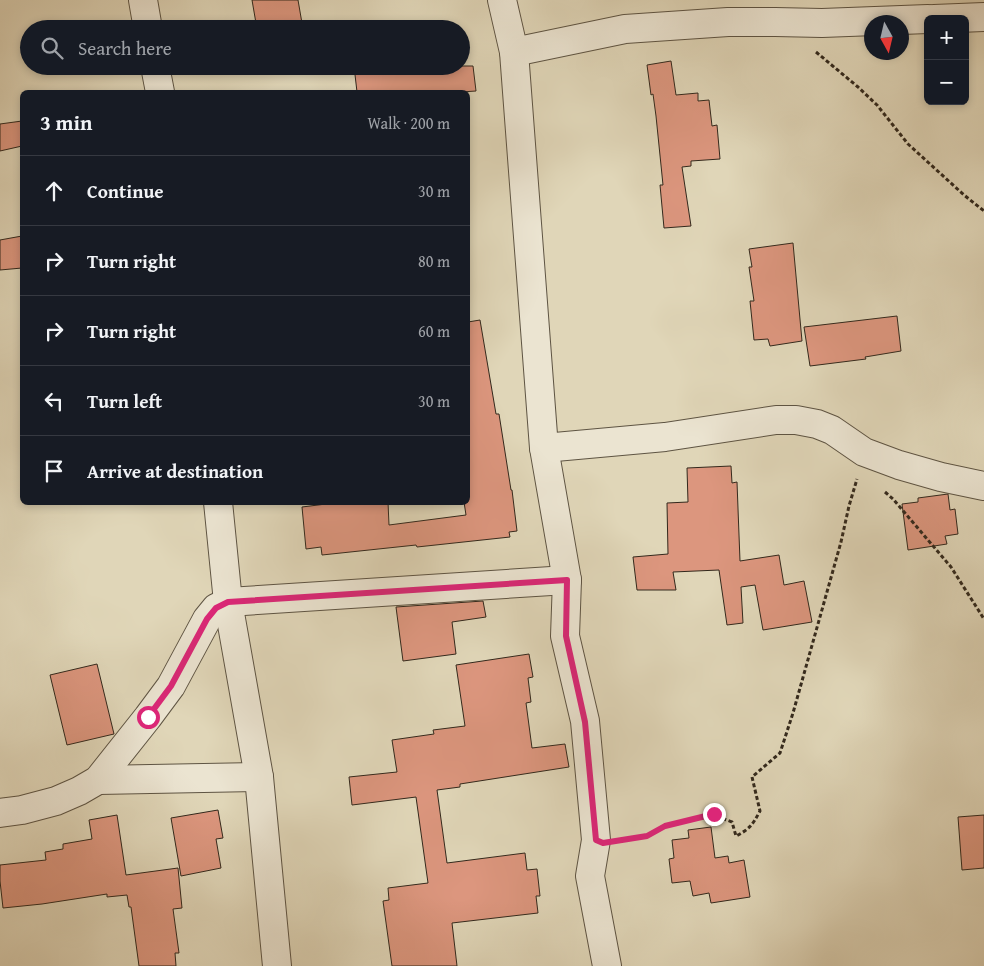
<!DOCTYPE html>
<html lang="en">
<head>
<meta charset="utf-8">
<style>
	:root { --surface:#171b24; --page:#242831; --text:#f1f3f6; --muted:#9ea1a6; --line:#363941 }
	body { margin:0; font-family:"Gentium Book Plus",serif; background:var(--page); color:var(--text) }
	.controls { position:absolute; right:15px; top:15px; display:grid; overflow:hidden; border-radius:8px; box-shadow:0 2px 8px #0003 }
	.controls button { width:45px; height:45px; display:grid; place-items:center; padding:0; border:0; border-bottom:1px solid var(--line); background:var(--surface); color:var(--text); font:25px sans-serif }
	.compass { position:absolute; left:864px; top:15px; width:45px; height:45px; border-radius:50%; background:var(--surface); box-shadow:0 2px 8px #0003; rotate:172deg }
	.stop { position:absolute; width:15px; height:15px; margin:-11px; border:4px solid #db2777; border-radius:50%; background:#fff }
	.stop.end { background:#db2777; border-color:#fff; box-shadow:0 1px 5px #0008 }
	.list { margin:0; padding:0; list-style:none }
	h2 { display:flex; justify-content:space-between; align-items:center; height:65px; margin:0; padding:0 20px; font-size:21px }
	h2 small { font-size:16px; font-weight:400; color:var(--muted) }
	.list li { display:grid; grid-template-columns:32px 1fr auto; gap:15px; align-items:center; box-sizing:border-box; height:70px; padding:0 20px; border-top:1px solid var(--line) }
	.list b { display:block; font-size:19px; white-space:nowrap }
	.list em { font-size:16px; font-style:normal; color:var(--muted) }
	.icon { flex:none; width:28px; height:28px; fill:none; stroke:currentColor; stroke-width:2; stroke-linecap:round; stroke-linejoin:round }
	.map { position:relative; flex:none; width:984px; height:966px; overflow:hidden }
	.search { position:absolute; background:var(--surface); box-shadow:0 2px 8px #0003; left:20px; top:20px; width:450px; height:55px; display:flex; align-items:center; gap:12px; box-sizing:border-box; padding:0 18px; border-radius:28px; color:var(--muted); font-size:19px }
	.panel { position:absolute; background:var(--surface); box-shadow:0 2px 8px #0003; left:20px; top:90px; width:450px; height:415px; border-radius:8px }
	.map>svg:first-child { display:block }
	.building { fill:#dc967e; stroke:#32281c }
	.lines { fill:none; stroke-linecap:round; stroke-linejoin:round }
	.minor-casing { stroke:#5e5443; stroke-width:30 }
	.path { stroke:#32281c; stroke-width:3; stroke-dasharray:4 2.5; stroke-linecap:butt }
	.minor { stroke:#ebe4d1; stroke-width:28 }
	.route { stroke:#db2777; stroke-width:6 }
</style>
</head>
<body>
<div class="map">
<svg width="984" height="966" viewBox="0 0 984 966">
	<rect width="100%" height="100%" fill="#e0d6b8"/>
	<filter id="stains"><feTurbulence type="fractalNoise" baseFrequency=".004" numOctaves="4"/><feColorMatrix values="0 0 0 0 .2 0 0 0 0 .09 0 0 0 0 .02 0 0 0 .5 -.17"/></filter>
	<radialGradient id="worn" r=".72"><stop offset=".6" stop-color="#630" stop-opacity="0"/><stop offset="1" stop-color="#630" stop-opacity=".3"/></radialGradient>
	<!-- building -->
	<g class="building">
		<path d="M252 0H298L303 29H257Z"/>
		<path d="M671 61 676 95 698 93V101L709 100 712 126 717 125 720 159 691 161V166L682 167 691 226 664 228 660 185H663L656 116 653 94 651 95 647 65Z"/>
		<path d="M354 66H473L476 91 461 92H357Z"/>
		<path d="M22 121V146L0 151V124Z"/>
		<path d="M22 236V268L0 270V240Z"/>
		<path d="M793 243 802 341 770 346 768 339 754 340 750 301H754L749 267H752L749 249Z"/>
		<path d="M897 316 901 351 865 357 866 359 810 366 804 327Z"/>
		<path d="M480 320 496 414H499L511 490H512L517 531 509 532 510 537 417 547 416 545 322 555 321 547 306 549 302 507 342 502H388L389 525 466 515 464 502H468V322Z"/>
		<path d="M731 466 732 483 737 482 740 561 779 555 784 585 804 581 812 622 763 630 755 585 741 587 743 623 727 625 719 570 673 572 676 590H637L633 557 668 554 667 503 688 502 687 468Z"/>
		<path d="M948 494 950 510 955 509 958 534 945 536 947 544 908 550 902 504 918 502V498Z"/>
		<path d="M483 601 486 617 452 622 456 654 403 661 396 607Z"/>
		<path d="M529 654 533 677 528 678 531 702 526 703 532 748 565 744 569 767 460 784V787L437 790 447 863 525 853 527 870 537 869 540 896H536L538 913 452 923 457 966H392L383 901 389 900 388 888 428 883 416 797 352 805 349 777 397 772 392 740 434 734 433 730 465 726 456 665Z"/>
		<path d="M97 664 114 734 67 745 50 675Z"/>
		<path d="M218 810 223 838 216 839 221 868 181 876 171 818Z"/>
		<path d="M117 815 126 875 178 868 182 908 173 909 179 953H175L176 966H139L131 907H129L127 895 107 897V894L42 904 3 908 0 881V865L46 860 45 852 63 849V844L92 839 89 820Z"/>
		<path d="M984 815V868L962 870 958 817Z"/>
		<path d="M711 827 715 858 728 856 729 863 744 860 750 897 711 903 709 893 693 896 690 881 672 883 669 859 674 858 672 840 689 838 688 830Z"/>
	</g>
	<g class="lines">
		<defs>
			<g id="minor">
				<path d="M143 0 148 29"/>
				<path d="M502 0 514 52 544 448 567 580 565 636 585 721 596 840 590 876 607 966"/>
				<path d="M934 19 984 17"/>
				<path d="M514 52 625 29 728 22H775L822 23 928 19"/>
				<path d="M155 66 160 92"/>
				<path d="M544 448 665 437 776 420H796L817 424 832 430 864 452 899 465 941 477 984 486"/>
				<path d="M218 502 228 602 259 777 277 966"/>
				<path d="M98 780 259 777"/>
				<path d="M0 813 22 810 56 801 79 791 98 780 148 717 171 686 207 619 216 608 228 602 567 580"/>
			</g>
		</defs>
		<!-- minor casing -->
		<use href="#minor" class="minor-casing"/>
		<!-- path -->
		<g class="path">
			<path d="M816 52 858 87 877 105 908 144 964 195 984 211"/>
			<path d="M885 492 893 499 951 567 984 619"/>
			<path d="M624 840 647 836 665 826 713 814C719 818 725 819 732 822L736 836C750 829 753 824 760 811L752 777 780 753 793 713 841 542 849 506 857 479"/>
		</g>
		<!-- minor -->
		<use href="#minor" class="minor"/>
	</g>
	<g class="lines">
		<!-- route -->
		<path class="route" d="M148 717 171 686 207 619 216 608 228 602 567 580 566 636 585 722 596 840 603 843 647 836 665 826 714 814"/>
	</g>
	<rect width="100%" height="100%" filter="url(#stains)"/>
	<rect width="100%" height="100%" fill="url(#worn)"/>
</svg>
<div class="controls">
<button>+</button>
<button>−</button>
</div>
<svg class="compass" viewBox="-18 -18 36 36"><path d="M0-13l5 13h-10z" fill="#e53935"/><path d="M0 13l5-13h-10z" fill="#9ea1a6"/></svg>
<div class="stop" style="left:148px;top:717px"></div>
<div class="stop end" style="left:714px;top:814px"></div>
<div class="search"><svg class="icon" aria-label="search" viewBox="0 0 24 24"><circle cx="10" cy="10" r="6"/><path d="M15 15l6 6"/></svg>Search here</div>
<section class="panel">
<h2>3 min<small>Walk · 200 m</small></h2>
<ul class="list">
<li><svg class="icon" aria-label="ahead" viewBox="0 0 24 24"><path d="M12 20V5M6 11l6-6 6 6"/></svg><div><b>Continue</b></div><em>30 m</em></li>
<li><svg class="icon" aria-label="right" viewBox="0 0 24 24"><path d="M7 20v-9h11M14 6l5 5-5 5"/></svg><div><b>Turn right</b></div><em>80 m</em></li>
<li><svg class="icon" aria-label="right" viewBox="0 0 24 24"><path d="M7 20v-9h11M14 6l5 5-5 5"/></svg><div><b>Turn right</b></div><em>60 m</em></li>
<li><svg class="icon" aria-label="left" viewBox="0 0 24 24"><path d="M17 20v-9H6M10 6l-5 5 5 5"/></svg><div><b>Turn left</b></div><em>30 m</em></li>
<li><svg class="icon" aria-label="arrive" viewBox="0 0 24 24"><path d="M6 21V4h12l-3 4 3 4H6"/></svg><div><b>Arrive at destination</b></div></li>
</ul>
</section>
</div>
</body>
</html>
